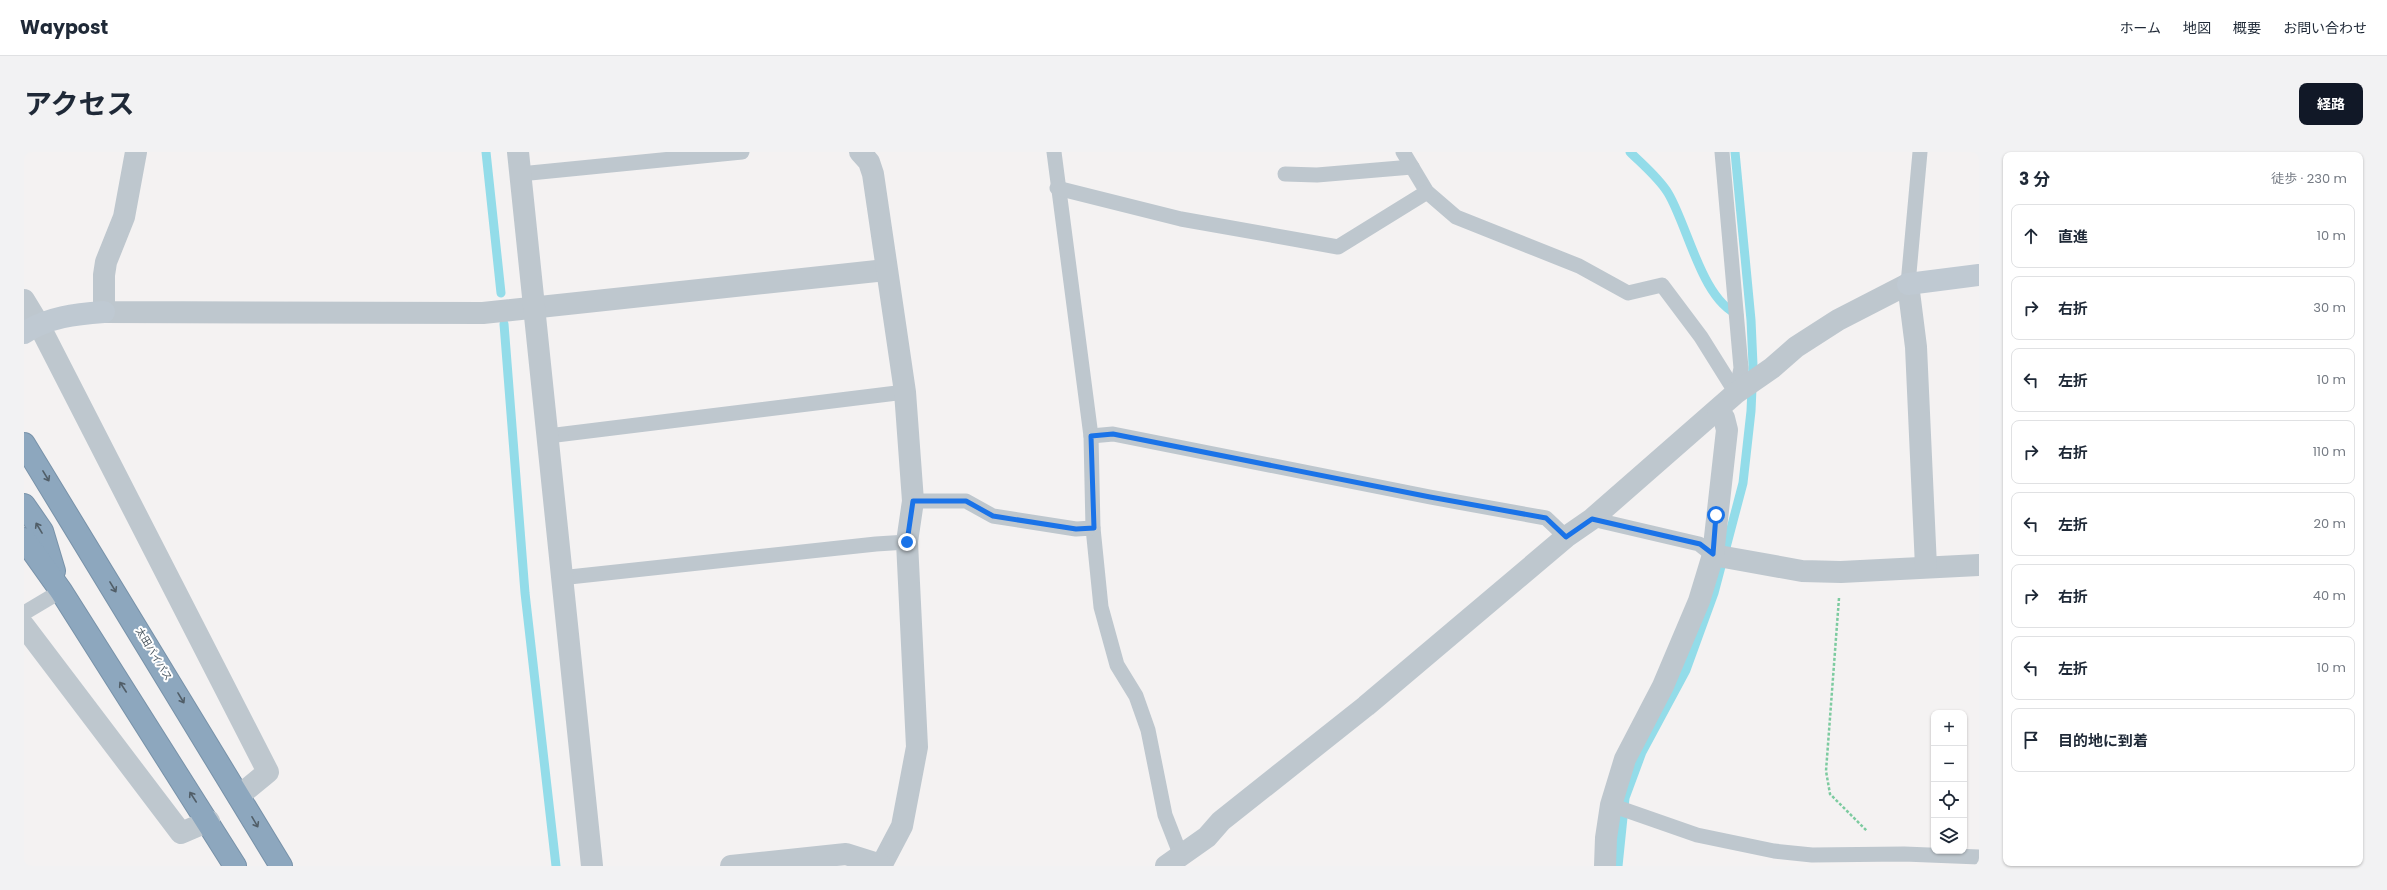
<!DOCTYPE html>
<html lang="ja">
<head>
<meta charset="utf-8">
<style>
	:root { --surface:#fff; --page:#f2f2f3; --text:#1f2937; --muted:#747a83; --line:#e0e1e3; --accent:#111827 }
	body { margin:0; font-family:Poppins,"Noto Sans JP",sans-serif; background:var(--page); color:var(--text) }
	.controls { position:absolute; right:12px; bottom:12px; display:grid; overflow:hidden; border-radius:8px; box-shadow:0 1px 3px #0004 }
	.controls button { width:36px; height:36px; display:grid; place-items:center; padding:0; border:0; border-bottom:1px solid var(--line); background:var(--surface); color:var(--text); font:20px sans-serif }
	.stop { position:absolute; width:12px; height:12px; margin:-9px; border:3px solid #1a73e8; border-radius:50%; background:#fff }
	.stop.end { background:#1a73e8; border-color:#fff; box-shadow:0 1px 4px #0008 }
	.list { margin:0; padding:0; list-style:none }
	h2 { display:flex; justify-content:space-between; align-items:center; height:52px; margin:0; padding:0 16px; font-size:17px }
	h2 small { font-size:13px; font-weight:400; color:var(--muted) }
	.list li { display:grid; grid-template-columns:26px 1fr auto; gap:12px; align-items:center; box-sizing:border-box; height:64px; margin:0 8px 8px; padding:0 8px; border:1px solid var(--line); border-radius:8px }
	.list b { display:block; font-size:15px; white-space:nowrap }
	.list em { font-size:13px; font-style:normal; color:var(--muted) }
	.icon { flex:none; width:22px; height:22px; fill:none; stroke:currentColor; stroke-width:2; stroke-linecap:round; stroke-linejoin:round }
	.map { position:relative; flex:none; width:1955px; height:714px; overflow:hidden; border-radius:8px }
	header { display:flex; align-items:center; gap:24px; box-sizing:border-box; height:56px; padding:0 20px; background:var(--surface); border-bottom:1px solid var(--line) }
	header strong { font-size:19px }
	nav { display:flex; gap:22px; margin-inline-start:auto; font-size:14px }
	.intro { display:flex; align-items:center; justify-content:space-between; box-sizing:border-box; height:96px; padding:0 24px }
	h1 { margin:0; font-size:28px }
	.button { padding:10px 18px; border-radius:8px; background:var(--accent); color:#fff; font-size:14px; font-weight:700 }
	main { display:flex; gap:24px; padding:0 24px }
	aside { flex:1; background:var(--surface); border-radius:8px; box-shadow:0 1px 3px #0004 }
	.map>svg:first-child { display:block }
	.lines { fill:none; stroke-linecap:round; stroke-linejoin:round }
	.stream { stroke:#93dce9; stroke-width:9 }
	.highway-casing { stroke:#7892a9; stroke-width:24 }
	.path { stroke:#7dcba0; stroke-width:2.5; stroke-dasharray:3 2; stroke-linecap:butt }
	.lane { stroke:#bec7ce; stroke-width:15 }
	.street { stroke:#bec7ce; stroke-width:22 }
	.secondary { stroke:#bfc9d2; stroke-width:22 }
	.highway { stroke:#8da7be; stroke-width:22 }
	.oneway { stroke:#515e68 }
	.route { stroke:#1a73e8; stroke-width:5 }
	.labels { text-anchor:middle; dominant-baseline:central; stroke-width:4; stroke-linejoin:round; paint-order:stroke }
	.street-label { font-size:10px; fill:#4a565f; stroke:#fff }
</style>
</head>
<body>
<header>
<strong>Waypost</strong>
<nav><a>ホーム</a><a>地図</a><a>概要</a><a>お問い合わせ</a></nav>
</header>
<div class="intro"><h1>アクセス</h1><a class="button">経路</a></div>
<main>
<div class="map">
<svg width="1955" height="714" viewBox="0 0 1955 714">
	<rect width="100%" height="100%" fill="#f4f2f2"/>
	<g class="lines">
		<!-- stream -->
		<g class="stream">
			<path d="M462 0 477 141"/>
			<path d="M1606 0C1618 12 1635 26 1644 41 1664 74 1678 149 1715 163"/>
			<path d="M480 172 501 441 532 714"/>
			<path d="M1594 714 1601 646 1618 600 1662 518 1690 441 1719 331 1727 259 1729 213 1727 168 1711 0"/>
		</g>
		<defs>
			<g id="highway">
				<path d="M0 292 257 714"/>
				<path d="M0 353 18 379 30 419"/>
				<path d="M0 387 37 439 211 714"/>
			</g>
		</defs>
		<!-- highway casing -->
		<use href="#highway" class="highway-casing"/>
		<!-- path -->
		<path class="path" d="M1815 446 1802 619 1806 642 1843 679"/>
		<!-- lane -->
		<g class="lane">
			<path d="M1030 0 1067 284 1069 376 1077 455 1093 513 1112 544 1124 578 1141 663 1157 704"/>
			<path d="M1379 0 1403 40 1432 65 1555 114 1604 141 1638 133 1677 185 1712 241"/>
			<path d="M1698 0 1717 216 1712 241"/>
			<path d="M496 22 718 0"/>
			<path d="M1261 22 1293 23 1388 15"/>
			<path d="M1033 36 1157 67 1314 95 1403 40"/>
			<path d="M1884 132 1896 0"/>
			<path d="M524 284 881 240"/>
			<path d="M1067 284 1089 282 1406 345 1522 366 1542 385"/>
			<path d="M889 349H942L969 364 1052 377 1069 376"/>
			<path d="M1568 367 1675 392 1689 403"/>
			<path d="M536 426 852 392 883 390"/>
			<path d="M0 461 37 439"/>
			<path d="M1587 653 1673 683 1750 699 1788 703 1880 702 1955 705"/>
		</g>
		<!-- street -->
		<g class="street">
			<path d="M112 0 100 65 82 110 80 123V160L459 161 862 118"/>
			<path d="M494 0 568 714"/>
			<path d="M836 0 845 10 849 22 881 240 889 349 883 390 893 595 878 674 857 714"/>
			<path d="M0 148 14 171 244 620 216 643"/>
			<path d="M1689 403 1778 419 1817 420 1955 413"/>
			<path d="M0 474 157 681 185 669"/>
			<path d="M707 714 822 702 857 713"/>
			<path d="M1142 714 1183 685 1197 669 1342 554 1542 385 1568 367 1712 241 1748 216 1772 195 1814 168 1884 132 1892 195 1902 415"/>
			<path d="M1581 714 1582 686 1587 653 1601 607 1639 534 1675 449 1689 403 1703 278 1700 266 1694 258"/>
		</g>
		<!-- secondary -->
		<g class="secondary">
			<path d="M1884 132 1955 123"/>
			<path d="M0 181C24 165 52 162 80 160"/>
		</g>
		<!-- highway -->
		<use href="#highway" class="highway"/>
	</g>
	<!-- one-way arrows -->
	<defs><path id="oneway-shaft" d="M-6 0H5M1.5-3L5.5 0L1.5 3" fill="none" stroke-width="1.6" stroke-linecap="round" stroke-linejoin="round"/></defs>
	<g class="oneway">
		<use href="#oneway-shaft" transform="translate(22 324) rotate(59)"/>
		<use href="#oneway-shaft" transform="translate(15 376) rotate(-121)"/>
		<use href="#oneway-shaft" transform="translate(89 435) rotate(59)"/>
		<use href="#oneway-shaft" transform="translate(99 535) rotate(-123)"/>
		<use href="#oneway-shaft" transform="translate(157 546) rotate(59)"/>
		<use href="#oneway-shaft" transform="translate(169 645) rotate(-123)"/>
		<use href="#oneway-shaft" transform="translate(231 670) rotate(60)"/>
	</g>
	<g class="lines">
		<!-- route -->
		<path class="route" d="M883 390 889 349H942L969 364 1052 377 1070 376 1067 284 1089 282 1406 345 1522 366 1542 385 1568 367 1676 392 1689 402 1692 363"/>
	</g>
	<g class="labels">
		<!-- street labels -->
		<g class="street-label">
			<text transform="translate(130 502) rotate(59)">太田バイパス</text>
		</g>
	</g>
</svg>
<div class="controls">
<button>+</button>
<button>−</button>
<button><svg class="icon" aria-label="locate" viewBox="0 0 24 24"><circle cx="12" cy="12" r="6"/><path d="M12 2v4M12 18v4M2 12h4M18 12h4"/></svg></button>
<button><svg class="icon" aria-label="layers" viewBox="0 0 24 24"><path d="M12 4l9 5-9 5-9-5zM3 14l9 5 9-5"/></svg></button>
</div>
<div class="stop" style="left:1692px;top:363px"></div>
<div class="stop end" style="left:883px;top:390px"></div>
</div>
<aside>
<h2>3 分<small>徒歩 · 230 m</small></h2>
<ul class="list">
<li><svg class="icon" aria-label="ahead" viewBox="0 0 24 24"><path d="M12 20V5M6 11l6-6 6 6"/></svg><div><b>直進</b></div><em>10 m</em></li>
<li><svg class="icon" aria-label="right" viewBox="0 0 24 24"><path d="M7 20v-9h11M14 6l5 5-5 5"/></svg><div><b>右折</b></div><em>30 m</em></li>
<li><svg class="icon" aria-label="left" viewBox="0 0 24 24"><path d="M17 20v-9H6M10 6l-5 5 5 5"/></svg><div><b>左折</b></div><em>10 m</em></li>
<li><svg class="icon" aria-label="right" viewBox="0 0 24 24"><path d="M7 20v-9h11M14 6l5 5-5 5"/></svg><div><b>右折</b></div><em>110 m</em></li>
<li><svg class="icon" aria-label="left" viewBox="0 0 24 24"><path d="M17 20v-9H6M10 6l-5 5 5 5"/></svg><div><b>左折</b></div><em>20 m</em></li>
<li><svg class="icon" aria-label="right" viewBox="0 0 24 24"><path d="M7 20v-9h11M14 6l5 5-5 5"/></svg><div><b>右折</b></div><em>40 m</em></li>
<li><svg class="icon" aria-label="left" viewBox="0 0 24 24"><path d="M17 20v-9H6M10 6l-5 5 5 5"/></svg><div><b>左折</b></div><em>10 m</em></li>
<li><svg class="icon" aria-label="arrive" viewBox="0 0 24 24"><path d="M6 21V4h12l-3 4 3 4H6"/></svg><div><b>目的地に到着</b></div></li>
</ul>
</aside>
</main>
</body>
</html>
